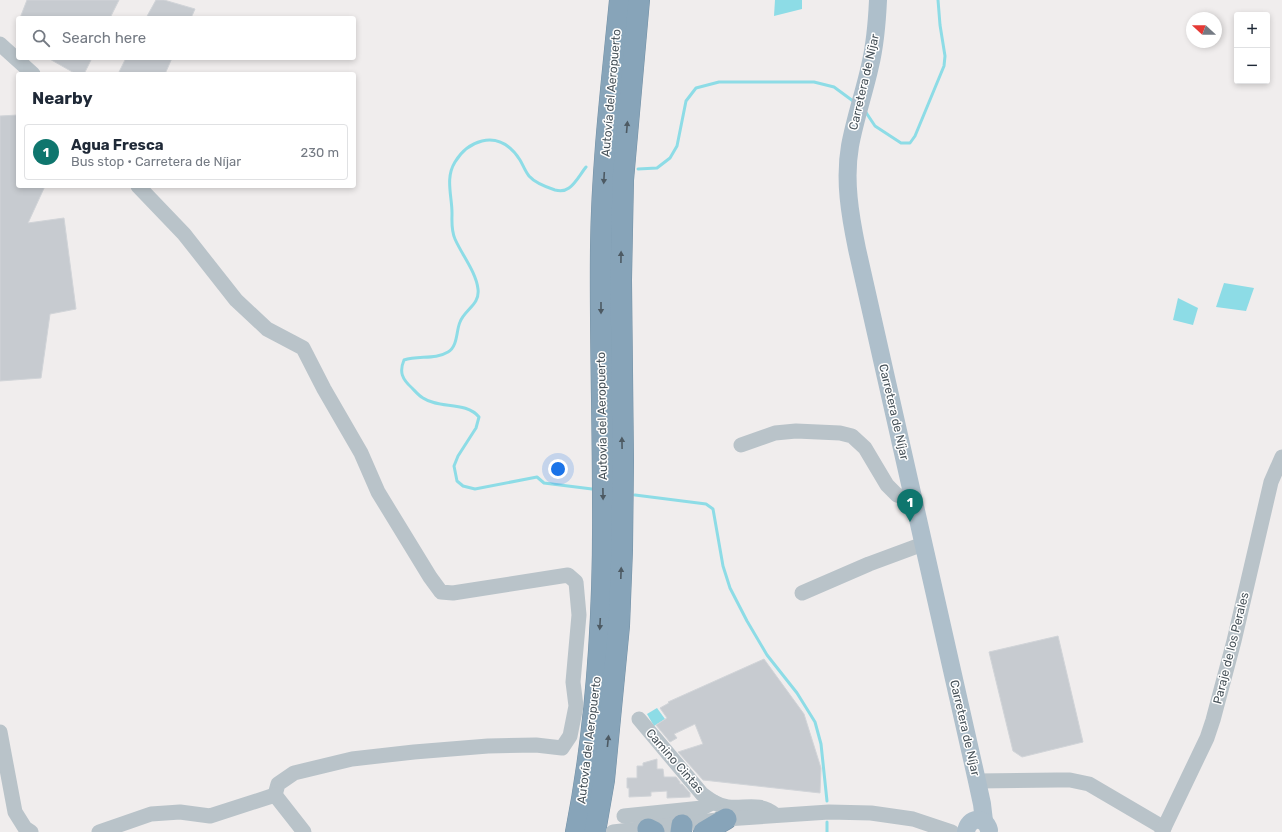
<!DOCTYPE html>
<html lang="en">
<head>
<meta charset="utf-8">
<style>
	:root { --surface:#fff; --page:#f2f2f3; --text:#1f2937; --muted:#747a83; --line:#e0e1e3; --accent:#0f766e }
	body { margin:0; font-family:Rubik,sans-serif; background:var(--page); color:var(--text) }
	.controls { position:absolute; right:12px; top:12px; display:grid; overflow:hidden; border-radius:4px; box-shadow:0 2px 6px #0003 }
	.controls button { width:36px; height:36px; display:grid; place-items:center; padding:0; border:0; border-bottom:1px solid var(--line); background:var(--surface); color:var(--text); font:20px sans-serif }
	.compass { position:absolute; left:1186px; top:12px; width:36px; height:36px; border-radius:50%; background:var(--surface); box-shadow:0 2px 6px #0003; rotate:291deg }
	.you { position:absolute; left:558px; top:469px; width:14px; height:14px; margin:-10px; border:3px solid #fff; border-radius:50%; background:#1a73e8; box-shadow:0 0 0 6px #1a73e833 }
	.badge { display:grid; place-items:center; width:26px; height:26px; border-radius:50%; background:var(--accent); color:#fff; font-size:13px; font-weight:700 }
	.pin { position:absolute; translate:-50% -33px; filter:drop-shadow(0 1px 2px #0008) }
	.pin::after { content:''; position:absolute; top:21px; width:14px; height:12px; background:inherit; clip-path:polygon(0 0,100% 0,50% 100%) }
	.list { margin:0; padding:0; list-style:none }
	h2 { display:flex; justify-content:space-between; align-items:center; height:52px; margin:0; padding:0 16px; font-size:17px }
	h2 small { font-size:13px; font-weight:400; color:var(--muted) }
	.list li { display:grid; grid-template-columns:26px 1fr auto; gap:12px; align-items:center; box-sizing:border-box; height:56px; margin:0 8px 8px; padding:0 8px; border:1px solid var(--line); border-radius:4px }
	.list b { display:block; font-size:15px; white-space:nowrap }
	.list p { margin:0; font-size:13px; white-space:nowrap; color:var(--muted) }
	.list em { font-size:13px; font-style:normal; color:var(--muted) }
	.icon { flex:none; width:22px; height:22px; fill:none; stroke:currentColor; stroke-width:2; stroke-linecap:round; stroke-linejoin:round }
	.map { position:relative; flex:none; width:1282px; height:832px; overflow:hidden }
	.search { position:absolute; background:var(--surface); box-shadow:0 2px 6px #0003; left:16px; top:16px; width:340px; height:44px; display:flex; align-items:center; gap:10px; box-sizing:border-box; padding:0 14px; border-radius:4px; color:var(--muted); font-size:15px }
	.panel { position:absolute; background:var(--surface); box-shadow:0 2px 6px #0003; left:16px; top:72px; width:340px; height:116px; border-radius:4px }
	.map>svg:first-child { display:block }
	.water { fill:#8ddce6 }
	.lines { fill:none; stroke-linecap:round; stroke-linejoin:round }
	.stream { stroke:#8ddce6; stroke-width:3 }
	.building { fill:#c7cbd0; stroke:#d1d4d8 }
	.highway-casing { stroke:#7390a5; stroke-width:22 }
	.minor { stroke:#b9c3c9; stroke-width:15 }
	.major { stroke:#aebfcb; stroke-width:18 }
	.highway { stroke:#87a4b9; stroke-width:21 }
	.oneway { fill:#4d5a63 }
	.labels { text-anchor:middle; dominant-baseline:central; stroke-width:3; stroke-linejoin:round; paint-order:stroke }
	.street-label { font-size:12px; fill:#475259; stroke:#fff }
</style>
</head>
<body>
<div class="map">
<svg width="1282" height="832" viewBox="0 0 1282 832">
	<rect width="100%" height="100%" fill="#f0eded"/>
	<!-- water -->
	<g class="water">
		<path d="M775 0H802V9L774 16Z"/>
		<path d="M1224 283 1254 288 1246 311 1216 307Z"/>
		<path d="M1178 298 1198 308 1193 325 1173 320Z"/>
		<path d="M657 708 665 719 654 726 647 714Z"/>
	</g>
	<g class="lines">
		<!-- stream -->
		<g class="stream">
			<path d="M865 111 875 126 901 143H910L915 136 944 66 945 56 940 25 938 0"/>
			<path d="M586 167C581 173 576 183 569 188 565 191 559 191 555 190 546 187 535 183 529 176 525 171 523 165 520 160 511 146 499 137 482 141 470 144 461 152 455 162 445 178 452 196 452 213 452 222 451 230 455 239 462 255 476 272 478 289 480 305 465 309 460 322 456 331 458 346 448 352 435 360 418 355 404 360 399 372 402 379 412 388 415 391 419 396 423 398 439 409 466 401 479 417L476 428 458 456 454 466 457 481 463 486 475 489 537 477 544 483 592 489"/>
			<path d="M638 169 657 168 670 158 677 146 686 101 696 88 719 82H814L834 87 853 101"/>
			<path d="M635 495 706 504 713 509 723 566 730 588 747 621 767 655 797 693 815 722 821 744 827 801"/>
			<path d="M827 822V832"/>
		</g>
	</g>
	<!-- building -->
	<g class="building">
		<path d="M27 0H119L110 18H20Z"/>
		<path d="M156 0H164L195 9 191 18H146Z"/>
		<path d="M48 58H92L84 74H76Z"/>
		<path d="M126 58H172L165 74H118Z"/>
		<path d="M18 115V186H45L28 223 64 218 76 309 50 314 41 378 0 381V116Z"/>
		<path d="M1058 636 1083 742 1022 757 1013 751 989 652Z"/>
		<path d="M764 659 804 714 821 768 820 793 703 780 678 752 703 744 695 724 674 734 677 738 670 742 656 725 667 718 660 708 669 703 668 702Z"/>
		<path d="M657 759V769H663L664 777H676L680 782V784H682L690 793V797L667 798V791L651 792V796L629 797V788H627V778H637V766H643V763Z"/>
	</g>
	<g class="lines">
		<defs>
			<g id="highway">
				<path d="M648 829 654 832"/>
				<path d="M576 832C597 725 604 611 603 502 603 417 600 332 601 247 602 164 612 82 620 0"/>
				<path d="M595 832 604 780 619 626 622 550 623 461 621 280 623 180 639 0"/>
				<path d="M681 832 682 825"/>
				<path d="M704 832 726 819"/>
			</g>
		</defs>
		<!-- highway casing -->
		<use href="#highway" class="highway-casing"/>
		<!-- minor -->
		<g class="minor">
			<path d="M0 44 33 74"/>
			<path d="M138 186 184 234 236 300 267 329 303 348 324 389 361 453 378 492 430 577 441 592 453 593 568 575 576 582 579 615 573 682 576 706 570 736 562 748 536 745 488 746 414 752 352 759 294 773 278 784 275 795"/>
			<path d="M741 445 775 433 796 431 840 433 852 436 865 448 887 485 897 495 914 500"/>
			<path d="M802 593 869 564 923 544"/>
			<path d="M639 719 702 794C710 800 718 806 728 807 744 809 760 802 774 814"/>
			<path d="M0 732 15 812 25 828 31 832"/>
			<path d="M977 781 1057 780H1070L1089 784 1164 828"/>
			<path d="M624 816 702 808 714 802"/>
			<path d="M99 832 151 814 180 812 210 816 275 795 304 832"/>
			<path d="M613 832 726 819 829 812 871 813 913 819 952 832"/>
			<path d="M1162 832 1207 738 1213 720 1234 641 1271 482 1282 457"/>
		</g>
		<!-- major -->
		<g class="major">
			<path d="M878 0C877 22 875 45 870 66 864 93 855 119 850 146 844 180 850 215 857 249L977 781 982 804 984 821"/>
			<path d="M966 832C968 817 985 815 989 830"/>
		</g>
		<!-- highway -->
		<use href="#highway" class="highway"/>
	</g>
	<!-- one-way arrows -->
	<defs><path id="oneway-solid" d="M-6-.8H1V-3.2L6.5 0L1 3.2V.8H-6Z"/></defs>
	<g class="oneway">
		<use href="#oneway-solid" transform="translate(627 127) rotate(-85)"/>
		<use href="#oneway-solid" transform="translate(604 178) rotate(93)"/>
		<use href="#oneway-solid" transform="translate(621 257) rotate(-89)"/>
		<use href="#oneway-solid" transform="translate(601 308) rotate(90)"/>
		<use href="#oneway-solid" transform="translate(622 443) rotate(-91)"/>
		<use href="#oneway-solid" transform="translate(603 494) rotate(89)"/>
		<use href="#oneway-solid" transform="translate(621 573) rotate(-88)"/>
		<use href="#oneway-solid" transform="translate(600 624) rotate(93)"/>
		<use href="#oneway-solid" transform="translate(608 741) rotate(-84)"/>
	</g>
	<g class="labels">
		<!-- street labels -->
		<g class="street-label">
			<text transform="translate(864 82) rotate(-77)">Carretera de Níjar</text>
			<text transform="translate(611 93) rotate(-85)">Autovía del Aeropuerto</text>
			<text transform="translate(894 412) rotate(77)">Carretera de Níjar</text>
			<text transform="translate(602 416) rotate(-91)">Autovía del Aeropuerto</text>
			<text transform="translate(1231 648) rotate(-76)">Paraje de los Perales</text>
			<text transform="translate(965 728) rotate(77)">Carretera de Níjar</text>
			<text transform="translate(589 740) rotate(-83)">Autovía del Aeropuerto</text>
			<text transform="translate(675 761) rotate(49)">Camino Cintas</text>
		</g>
	</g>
</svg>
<div class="controls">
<button>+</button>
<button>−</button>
</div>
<svg class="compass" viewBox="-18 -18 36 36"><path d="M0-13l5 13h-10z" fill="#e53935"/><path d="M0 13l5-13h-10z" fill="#747a83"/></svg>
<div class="you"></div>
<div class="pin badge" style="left:910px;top:522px">1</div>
<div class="search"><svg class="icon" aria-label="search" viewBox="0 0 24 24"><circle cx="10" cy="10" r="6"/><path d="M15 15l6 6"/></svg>Search here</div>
<section class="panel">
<h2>Nearby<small></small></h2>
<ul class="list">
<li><span class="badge">1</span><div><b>Agua Fresca</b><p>Bus stop · Carretera de Níjar</p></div><em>230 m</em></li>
</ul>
</section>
</div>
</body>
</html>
